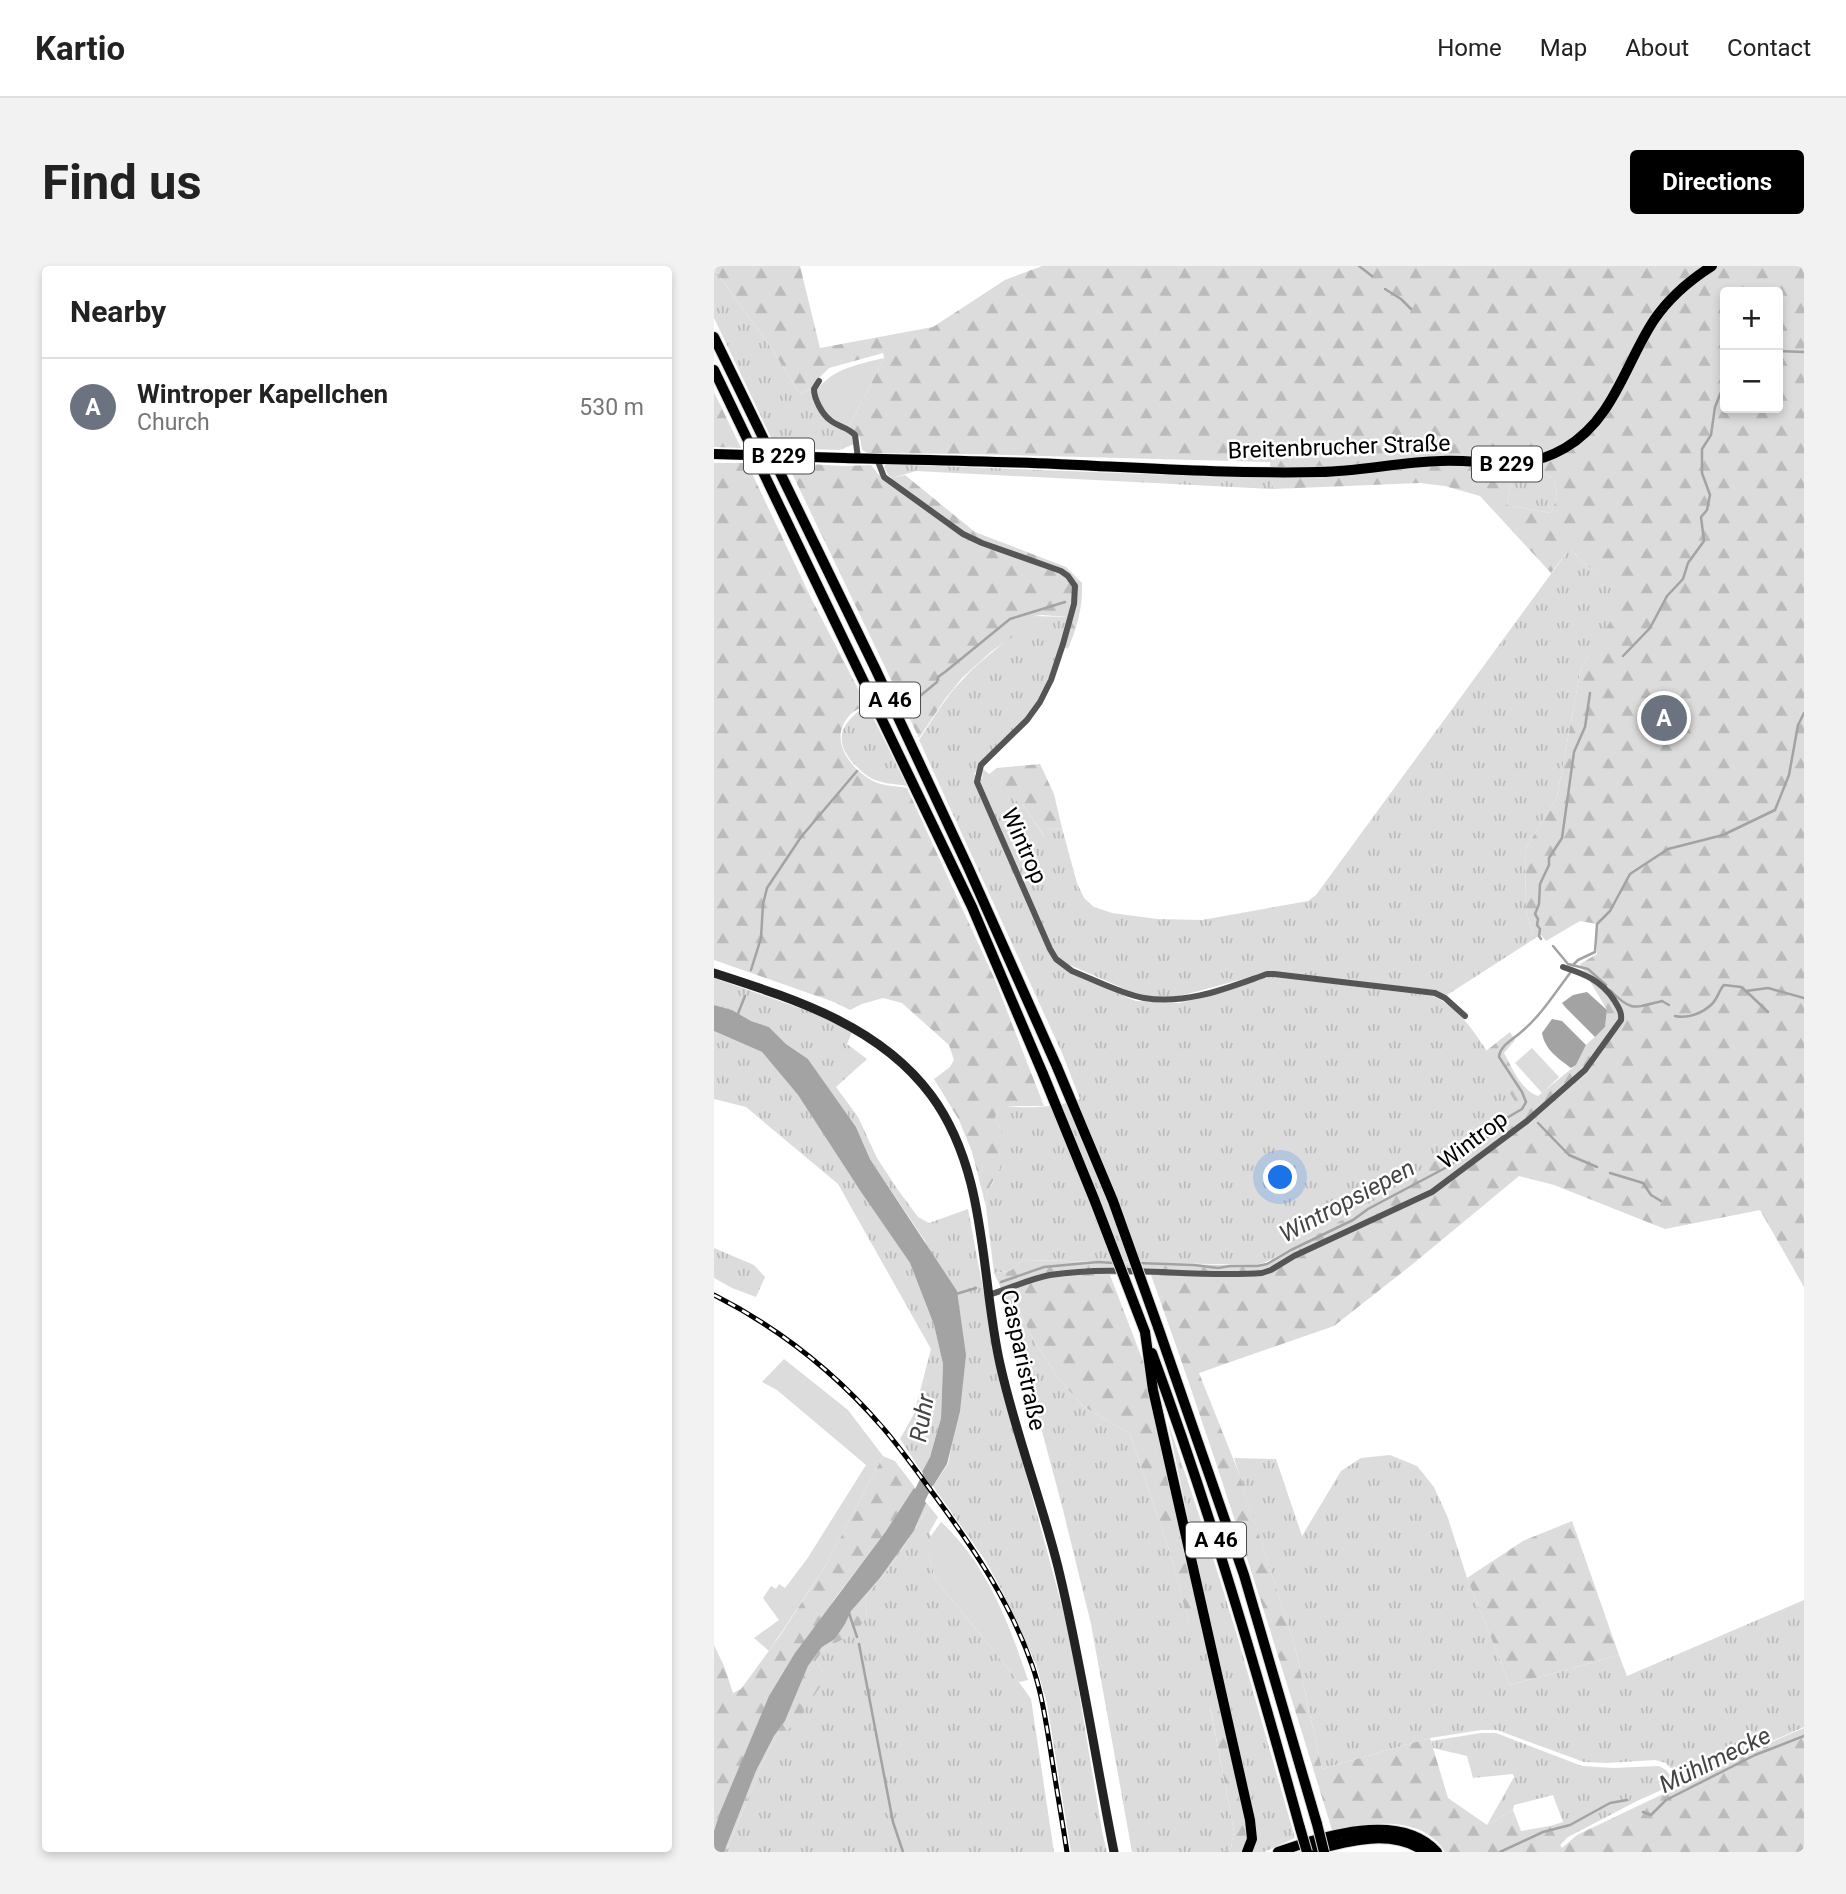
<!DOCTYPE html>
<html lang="en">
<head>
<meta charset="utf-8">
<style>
	:root { --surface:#fff; --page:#f2f2f2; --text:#222; --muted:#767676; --line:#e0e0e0; --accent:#000 }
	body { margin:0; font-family:Roboto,sans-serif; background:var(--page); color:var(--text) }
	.controls { position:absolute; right:21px; top:21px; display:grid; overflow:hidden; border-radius:7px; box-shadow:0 4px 10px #0003 }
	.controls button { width:63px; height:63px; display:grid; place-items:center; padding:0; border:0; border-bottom:2px solid var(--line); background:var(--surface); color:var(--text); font:35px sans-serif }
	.you { position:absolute; left:567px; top:912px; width:24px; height:24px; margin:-18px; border:5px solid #fff; border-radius:50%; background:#1a73e8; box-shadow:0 0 0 10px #1a73e833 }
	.badge { display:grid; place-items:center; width:46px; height:46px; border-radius:50%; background:var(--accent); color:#fff; font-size:23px; font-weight:700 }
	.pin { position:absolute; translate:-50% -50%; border:4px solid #fff; box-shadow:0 2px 7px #0006 }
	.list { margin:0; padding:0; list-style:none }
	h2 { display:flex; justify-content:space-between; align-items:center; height:91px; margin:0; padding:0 28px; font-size:30px }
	h2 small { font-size:23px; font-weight:400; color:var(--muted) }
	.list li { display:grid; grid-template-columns:46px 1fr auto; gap:21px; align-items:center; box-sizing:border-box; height:98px; padding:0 28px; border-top:2px solid var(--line) }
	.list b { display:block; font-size:26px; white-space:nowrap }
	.list p { margin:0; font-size:23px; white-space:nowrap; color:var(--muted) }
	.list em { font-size:23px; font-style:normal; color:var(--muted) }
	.map { position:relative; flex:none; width:1090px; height:1586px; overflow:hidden; border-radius:7px }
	header { display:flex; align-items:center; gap:42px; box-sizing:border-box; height:98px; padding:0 35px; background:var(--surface); border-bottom:2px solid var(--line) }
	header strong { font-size:33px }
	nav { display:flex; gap:38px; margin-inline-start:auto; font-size:24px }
	.intro { display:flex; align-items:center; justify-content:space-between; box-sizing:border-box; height:168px; padding:0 42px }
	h1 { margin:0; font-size:49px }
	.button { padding:18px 32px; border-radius:7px; background:var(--accent); color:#fff; font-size:24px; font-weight:700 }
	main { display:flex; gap:42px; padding:0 42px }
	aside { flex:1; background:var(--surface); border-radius:7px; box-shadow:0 4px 10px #0003 }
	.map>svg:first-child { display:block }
	.grass { fill:url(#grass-tufts) }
	.forest { fill:url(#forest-firs); fill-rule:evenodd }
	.green { fill:#dcdcdc }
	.water { fill:#a3a3a3 }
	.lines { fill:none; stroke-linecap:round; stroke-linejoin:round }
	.stream { stroke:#a3a3a3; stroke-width:2.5 }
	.river { stroke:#a3a3a3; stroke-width:14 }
	.primary-casing { stroke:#dbdbdb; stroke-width:11 }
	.motorway-casing { stroke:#dbdbdb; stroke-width:12 }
	.minor { stroke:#555; stroke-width:6 }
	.secondary { stroke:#222; stroke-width:9 }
	.primary { stroke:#000; stroke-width:10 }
	.motorway { stroke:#000; stroke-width:10 }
	.rail-casing { stroke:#000; stroke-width:5 }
	.rail { stroke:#fff; stroke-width:2.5; stroke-dasharray:8; stroke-linecap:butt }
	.primary-bridge-casing { stroke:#dbdbdb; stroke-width:11; stroke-linecap:butt }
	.motorway-bridge-casing { stroke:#dbdbdb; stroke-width:12; stroke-linecap:butt }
	.primary-bridge { stroke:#000; stroke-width:10 }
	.motorway-bridge { stroke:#000; stroke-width:10 }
	.labels { text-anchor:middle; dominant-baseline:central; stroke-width:5; stroke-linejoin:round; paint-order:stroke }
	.shield { fill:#fff; stroke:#4c4c4c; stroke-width:2 }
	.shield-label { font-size:21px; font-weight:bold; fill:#000 }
	.street-label { font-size:23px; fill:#000; stroke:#fff }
	.water-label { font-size:24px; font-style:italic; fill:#444; stroke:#fff }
</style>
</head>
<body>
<header>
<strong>Kartio</strong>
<nav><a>Home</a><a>Map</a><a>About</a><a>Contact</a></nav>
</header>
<div class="intro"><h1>Find us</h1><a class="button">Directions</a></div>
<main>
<aside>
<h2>Nearby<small></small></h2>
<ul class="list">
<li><span class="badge" style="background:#6b7280">A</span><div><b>Wintroper Kapellchen</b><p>Church</p></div><em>530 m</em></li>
</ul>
</aside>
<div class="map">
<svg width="1090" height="1586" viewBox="0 0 1090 1586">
	<defs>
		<pattern id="grass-tufts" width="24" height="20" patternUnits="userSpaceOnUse" patternTransform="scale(1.75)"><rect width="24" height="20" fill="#dcdcdc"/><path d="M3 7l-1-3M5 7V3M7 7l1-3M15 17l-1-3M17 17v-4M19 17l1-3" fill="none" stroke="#bbb"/></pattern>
		<pattern id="forest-firs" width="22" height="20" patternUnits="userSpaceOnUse" patternTransform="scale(1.75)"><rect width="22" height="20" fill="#dcdcdc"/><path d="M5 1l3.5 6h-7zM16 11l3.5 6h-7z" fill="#bbb"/></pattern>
	</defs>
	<rect width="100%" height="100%" fill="#fff"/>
	<!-- grass -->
	<g class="grass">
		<path d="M0 3 56 80 86 128 99 122V135L111 153 117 159 137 168 141 174 140 178 126 184 62 182 0 52Z"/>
		<path d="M172 198 457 209 558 210 559 223 202 205 178 212 174 209 170 201Z"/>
		<path d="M799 205C808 206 820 204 829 207 848 212 843 234 837 247L793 239Z"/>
		<path d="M856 282 867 295 914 329 867 402 843 531 811 584 812 644 820 673 733 729 720 724 555 706 466 730 429 731 356 699 354 706 422 735 466 737 556 710 719 730C757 746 783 804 804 839L672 928 592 975 552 996 542 999 310 994 296 1005 280 1007 272 941 274 924 280 915 287 865 281 853 283 845 287 840C293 839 297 841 304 841 322 842 350 840 366 833L348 787 205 474C219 453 232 430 250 412 271 389 298 373 319 350L354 351 346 384 326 432 312 452 260 508 309 539 330 570 332 564 348 562 363 617 370 632 380 641 398 647 443 653 488 654 594 635 602 629Z"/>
		<path d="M153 439 193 520C183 518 171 518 161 514 152 510 146 504 139 497 118 472 128 456 153 439Z"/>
		<path d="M0 712 97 746 138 766 133 778 153 793 122 821 144 851 163 892 184 924 204 951 215 957 254 943 270 1028 303 1175 355 1366 388 1565 393 1586H357L333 1438 322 1398 287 1323 271 1294 219 1220 234 1198 247 1132 248 1117 211 975 156 893 142 861 94 793 72 778 55 761 37 755 18 744 0 739Z"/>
		<path d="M0 765 48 786 84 829 147 926 196 997 220 1059 229 1098 227 1152 216 1191 208 1206 186 1173 200 1148 217 1083 124 918 32 841 0 833Z"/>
		<path d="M0 982 40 999 51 1011 42 1031 18 1022 0 1012Z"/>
		<path d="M293 1035 304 1042 319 1073 345 1113 369 1140 416 1168 459 1296 475 1358 487 1354 506 1438 496 1441 520 1565 517 1582 509 1586H418L377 1358 348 1240Z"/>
		<path d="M454 1156 496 1282 522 1366 581 1572 550 1586H538L542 1567C513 1430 482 1294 454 1156Z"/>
		<path d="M676 1189 703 1200 720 1221 734 1252 753 1312 796 1419 905 1389 913 1410 1090 1334V1461L968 1515 952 1497 941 1494 893 1497 870 1496 783 1464H767L716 1472 608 1503 581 1381 520 1192 562 1193 588 1270 627 1205 647 1192Z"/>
		<path d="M215 1240 224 1251 215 1267 217 1270V1278L215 1288 221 1313 305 1416 317 1433 340 1586H12L49 1496 64 1468 80 1459 110 1408 102 1394 111 1382 134 1371 153 1348 151 1331C176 1303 197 1272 215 1240Z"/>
		<path d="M767 1467H782L868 1500 899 1502 945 1500 952 1504 963 1517 923 1535 854 1571 846 1579 836 1560 849 1556 839 1529 800 1539 799 1544 773 1559 800 1511 799 1508 759 1512 753 1490 719 1482 717 1475Z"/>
	</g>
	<!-- forest -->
	<g class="forest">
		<path d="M0 0H86L106 82 219 61 291 14 328 0H1090V1021L1046 944 951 963 840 919 805 910 700 997 620 1060 485 1107 526 1210 581 1381 608 1503 716 1472 734 1532 773 1559 799 1544 807 1565 836 1560 848 1582 863 1569 970 1518 968 1515 1090 1462V1586H731C708 1548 655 1557 618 1564 561 1378 503 1192 437 1009H396L429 1095 487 1354 475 1359 459 1296 416 1168 369 1140 345 1113 319 1073 304 1042 293 1035 280 1007 296 1005 310 994 549 1000 672 928 803 839 772 785 796 766 801 774 790 787C799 803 806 823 824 830L862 799 872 779 891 761 893 744 866 698 883 688V658L866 655 832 675 827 669 820 673 812 644 811 584 843 531 867 402 913 329 867 295 856 282 837 307 766 230 731 220 706 217 559 223 556 196 252 188 154 187 148 184 146 172 135 161 170 92 169 87 115 102 103 114 99 122 86 128 56 80 0 3ZM1011 26H1064V142H1011ZM799 205C808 206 820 204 829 207 848 212 843 234 837 247L793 239Z"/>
		<path d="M0 126 27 182 0 181Z"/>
		<path d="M0 197H33L97 332 152 438C148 441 142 444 138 447 112 471 135 502 159 515 169 520 182 520 193 522L281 714 330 840H287L283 845 281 853 287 865 289 877 286 903 274 924 272 941 258 886 245 854 220 813 236 801 240 794 235 779 188 737 169 732 148 738 136 744 120 736 0 694Z"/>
		<path d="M73 197 131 200 157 199 164 208 175 215 178 212 191 209 261 266 352 301 368 317C369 341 363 361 354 383L350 381 354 351 328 349 319 350 304 367 278 385 248 412 231 433 205 472Z"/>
		<path d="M326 498 340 528 348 562 333 564 331 571 309 539 268 514 269 503 275 508 283 502Z"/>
		<path d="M169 1190 181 1195 215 1240C197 1272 176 1303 151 1331L153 1348 147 1359 134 1371 111 1382 102 1394 110 1408 108 1418 80 1460 64 1468 49 1496 12 1586H10L42 1505 60 1470 71 1455 94 1400 108 1381 121 1373 131 1358 136 1345 166 1312 199 1266 201 1222 172 1265 120 1334 5 1549 0 1565V1379L10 1400 19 1427 27 1423 65 1371 112 1299Z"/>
		<path d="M858 1255 905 1389 796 1419 753 1312 809 1275Z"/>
		<path d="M506 1438 534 1562V1575L529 1586H509L517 1582 520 1565 496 1440Z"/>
	</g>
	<!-- green -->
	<g class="green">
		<path d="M170 92 135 161C117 153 105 145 103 124 119 102 146 98 170 92Z"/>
		<path d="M818 782 845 811 828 827 801 797Z"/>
		<path d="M70 1093 134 1144 169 1190 112 1299 55 1385 40 1372 65 1354 49 1332 57 1320 62 1323 65 1318 71 1322 93 1293 152 1199 63 1124 48 1116Z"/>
		<path d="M227 1256C272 1297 295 1357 314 1414L305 1416 221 1313 215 1288 217 1270Z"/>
	</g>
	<!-- water -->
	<g class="water">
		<path d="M873 726 893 744 891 761 881 771 852 742 848 737 859 729Z"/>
		<path d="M0 739 18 744 37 755 55 761 72 778 94 793 142 861 156 893 243 1025 252 1089 246 1145 233 1198 219 1220 208 1206 216 1191 227 1152 229 1098 220 1059 196 997 147 926 84 829 48 786 0 765Z"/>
		<path d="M838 753 848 755 872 779 862 799 857 802C844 792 831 784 828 767Z"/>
		<path d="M200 1222 212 1237 199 1266 166 1312 137 1345 131 1358 121 1373 108 1381 94 1400 71 1455 60 1470 42 1505 10 1586H0V1565L5 1549 55 1430 81 1387 172 1265Z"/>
	</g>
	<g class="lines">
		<!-- stream -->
		<g class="stream">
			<path d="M645 0 658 10"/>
			<path d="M671 23 687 33 697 43"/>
			<path d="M1064 85 1090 86"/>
			<path d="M909 390 936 362 953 330 969 313 974 297 990 275 987 251 993 244 996 229 988 207V183L997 169 1001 141 1011 116"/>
			<path d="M206 430 223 416 224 411 231 406 296 353 351 336"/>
			<path d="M827 673 825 670 826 663 823 659 824 653 821 648 825 638 826 618 835 599V592L848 572 860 486 871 461 876 427"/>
			<path d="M839 680 854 698 874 703 892 719"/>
			<path d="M859 699 864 694 881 686 883 658 896 645 916 608 954 583 1009 569 1061 544 1075 509 1084 459 1090 447"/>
			<path d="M37 704 47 672 49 638 53 622 87 571 143 505"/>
			<path d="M896 724C917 746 920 742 948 735L955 739"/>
			<path d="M1032 725 1054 746"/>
			<path d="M23 750 31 730"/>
			<path d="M961 750C974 753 989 747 998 738 1004 732 1005 724 1010 719L1027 721 1032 725 1054 722 1090 732"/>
			<path d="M824 857 855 889 883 901"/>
			<path d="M896 907 929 917 937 929 947 935"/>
			<path d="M424 997 480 999 504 1002 516 1000H543L553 998 577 984 639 954 654 943 735 900 784 863 791 853 808 843 812 836 808 826 785 791C786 780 798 774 806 767 826 751 841 727 856 707"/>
			<path d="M287 1016 330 1001 384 996 400 997"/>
			<path d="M242 1028 262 1022"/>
			<path d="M135 1347 143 1371"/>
			<path d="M145 1378 179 1556 189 1586"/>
			<path d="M929 1546 937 1549 952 1534 1041 1489 1090 1470"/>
			<path d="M786 1586 829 1566 856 1559 896 1537 913 1534"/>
		</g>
		<!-- river -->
		<path class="river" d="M198 1245 222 1197"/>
		<defs>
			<path id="primary" d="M130 192C201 194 271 195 342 198 430 202 518 208 606 206 647 205 687 196 727 195 773 193 806 208 851 182 900 153 911 98 940 54 955 32 976 14 998 0"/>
			<g id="motorway">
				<path d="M0 71 161 402 254 601 343 801"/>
				<path d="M0 104 258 641 329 808"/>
				<path d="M444 1061 530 1309 603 1558"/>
				<path d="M431 1066 439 1124 536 1554 538 1573 533 1586"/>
				<path d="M438 1087C495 1242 542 1402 586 1562"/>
				<path d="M564 1586C609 1570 686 1545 723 1586"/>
				<path d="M592 1586C629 1576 678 1561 711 1586"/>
			</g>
		</defs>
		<!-- primary casing -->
		<use href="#primary" class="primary-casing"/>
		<!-- motorway casing -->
		<use href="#motorway" class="motorway-casing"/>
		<!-- minor -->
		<g class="minor">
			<path d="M105 115 100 123C100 133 108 148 116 154 124 161 134 161 141 169L144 192"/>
			<path d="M163 193 170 211 249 268 268 277 347 305 354 310 361 320 360 338 349 378 337 414 326 436 313 454 267 499 263 516 336 683 342 693 358 705C378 713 410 729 430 732 473 739 513 722 553 708H560L721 727 731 732 751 750"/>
			<path d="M274 1029C295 1023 315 1013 336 1009 407 998 477 1012 548 1007L557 1004 580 990 718 926 813 855 871 804 907 754C908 745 904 741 900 734 887 714 870 708 849 701"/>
		</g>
		<!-- secondary -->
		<path class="secondary" d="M0 707C80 733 165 759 217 829 274 906 266 1009 286 1098 301 1166 327 1233 344 1301 367 1395 381 1491 400 1586"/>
		<!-- primary -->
		<use href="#primary" class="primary"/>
		<!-- motorway -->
		<use href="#motorway" class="motorway"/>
		<defs>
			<path id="rail" d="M0 1029C65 1062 122 1107 169 1162 188 1184 204 1207 221 1230 260 1283 296 1336 318 1399 328 1427 332 1457 337 1487 342 1520 348 1553 353 1586"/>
		</defs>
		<!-- rail casing -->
		<use href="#rail" class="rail-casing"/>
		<!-- rail -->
		<use href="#rail" class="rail"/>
		<defs>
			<path id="primary-bridge" d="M0 188 130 192"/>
			<g id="motorway-bridge">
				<path d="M343 801 399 935 444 1061"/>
				<path d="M329 808 380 933 431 1066"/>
				<path d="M603 1558 610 1586"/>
				<path d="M586 1562 593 1586"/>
			</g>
		</defs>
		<!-- primary-bridge casing -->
		<use href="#primary-bridge" class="primary-bridge-casing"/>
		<!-- motorway-bridge casing -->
		<use href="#motorway-bridge" class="motorway-bridge-casing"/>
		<!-- primary-bridge -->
		<use href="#primary-bridge" class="primary-bridge"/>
		<!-- motorway-bridge -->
		<use href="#motorway-bridge" class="motorway-bridge"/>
	</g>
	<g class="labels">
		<!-- shield labels -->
		<g class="shield">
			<rect x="30" y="172.5" width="70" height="35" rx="5"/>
			<rect x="758" y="180.5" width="70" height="35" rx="5"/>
			<rect x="146" y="416.5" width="60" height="35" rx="5"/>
			<rect x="472" y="1256.5" width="60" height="35" rx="5"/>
		</g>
		<g class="shield-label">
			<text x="65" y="190">B 229</text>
			<text x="793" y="198">B 229</text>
			<text x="176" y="434">A 46</text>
			<text x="502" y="1274">A 46</text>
		</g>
		<!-- street labels -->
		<g class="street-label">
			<text transform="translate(625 181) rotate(-2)">Breitenbrucher Straße</text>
			<text transform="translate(310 580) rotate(66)">Wintrop</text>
			<text transform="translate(759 874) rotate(-37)">Wintrop</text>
			<text transform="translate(309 1094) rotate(78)">Casparistraße</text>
		</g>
		<!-- water labels -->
		<g class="water-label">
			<text transform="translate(633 935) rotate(-28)">Wintropsiepen</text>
			<text transform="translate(208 1152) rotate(-80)">Ruhr</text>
			<text transform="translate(1001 1494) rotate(-26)">Mühlmecke</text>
		</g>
	</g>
</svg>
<div class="controls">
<button>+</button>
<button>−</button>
</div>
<div class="you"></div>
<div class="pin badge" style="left:950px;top:452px;background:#6b7280">A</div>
</div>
</main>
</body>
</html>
